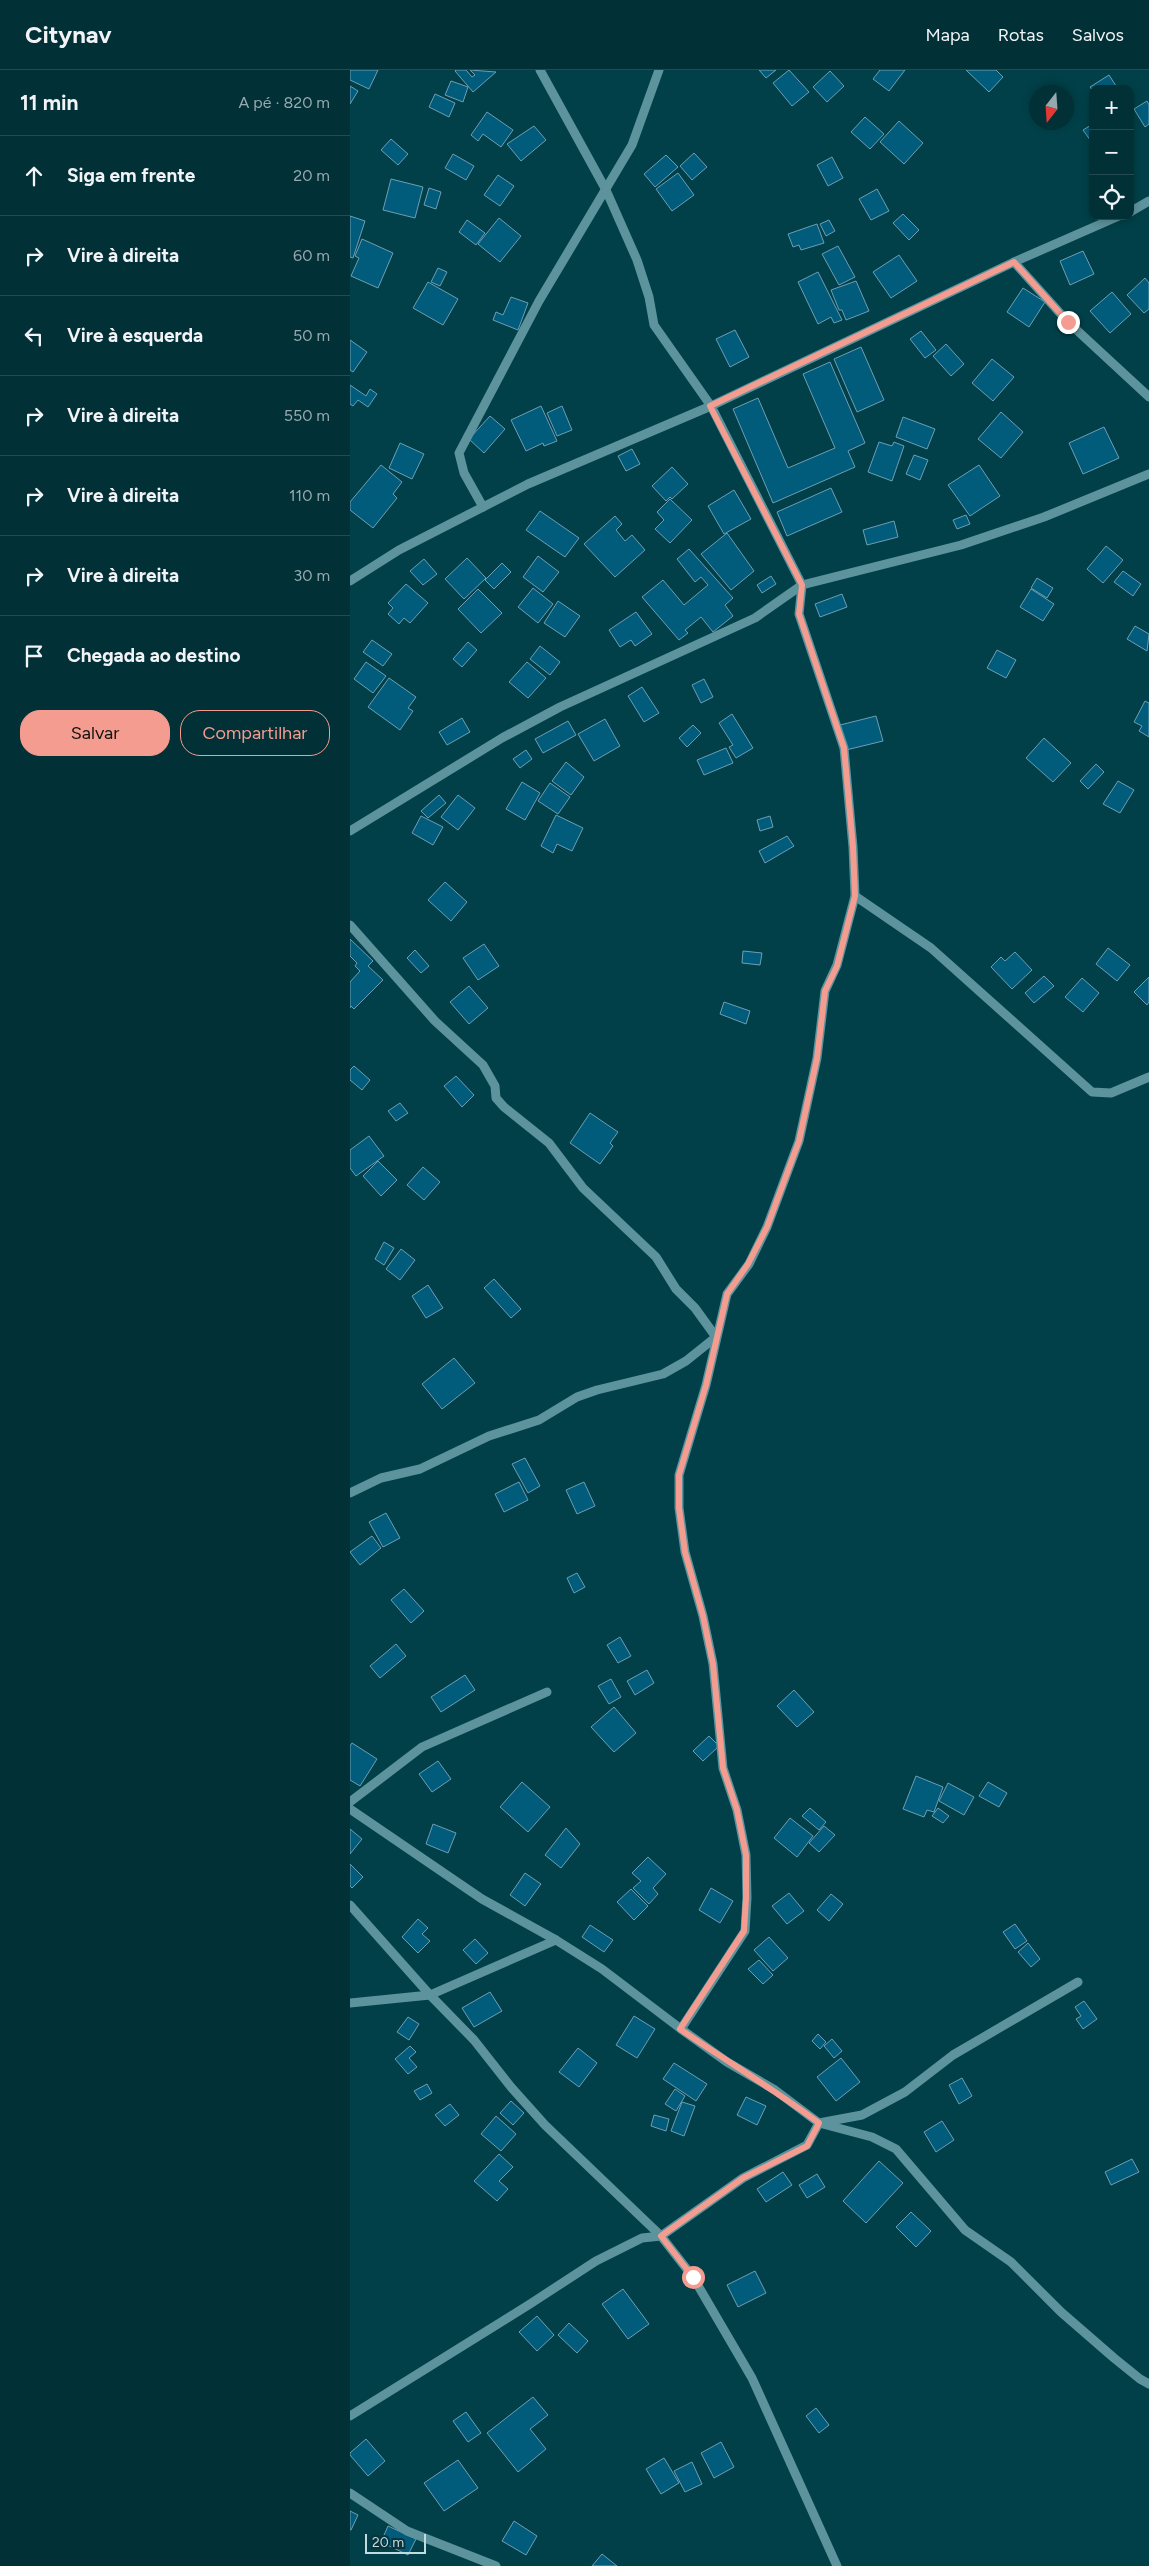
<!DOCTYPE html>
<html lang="pt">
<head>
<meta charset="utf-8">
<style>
	:root { --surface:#013036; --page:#0b383e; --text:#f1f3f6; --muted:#96a9ad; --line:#234b51; --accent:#f59c90 }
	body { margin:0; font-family:Figtree,sans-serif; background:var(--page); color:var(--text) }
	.controls { position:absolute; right:15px; top:15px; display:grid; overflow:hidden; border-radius:10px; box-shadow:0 2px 8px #0003 }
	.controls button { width:45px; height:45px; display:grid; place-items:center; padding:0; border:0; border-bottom:1px solid var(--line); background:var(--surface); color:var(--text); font:25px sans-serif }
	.compass { position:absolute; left:679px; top:15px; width:45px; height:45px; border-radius:50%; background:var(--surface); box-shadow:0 2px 8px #0003; rotate:197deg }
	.scale { position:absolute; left:15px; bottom:12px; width:61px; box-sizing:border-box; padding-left:5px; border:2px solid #c1dce0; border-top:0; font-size:14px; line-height:18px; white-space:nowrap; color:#c1dce0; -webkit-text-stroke:4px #08343b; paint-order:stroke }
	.stop { position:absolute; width:15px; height:15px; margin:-11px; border:4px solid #f59c90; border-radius:50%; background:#fff }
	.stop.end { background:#f59c90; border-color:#fff; box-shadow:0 1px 5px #0008 }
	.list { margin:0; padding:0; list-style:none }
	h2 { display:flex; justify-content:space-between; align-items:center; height:65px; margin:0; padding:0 20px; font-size:21px }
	h2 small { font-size:16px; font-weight:400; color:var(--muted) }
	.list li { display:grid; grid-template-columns:32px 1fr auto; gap:15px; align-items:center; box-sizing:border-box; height:80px; padding:0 20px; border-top:1px solid var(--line) }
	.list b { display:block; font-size:19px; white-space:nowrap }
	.list em { font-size:16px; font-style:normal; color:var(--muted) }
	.actions { display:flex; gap:10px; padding:15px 20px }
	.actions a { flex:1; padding:11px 0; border:1px solid var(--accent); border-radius:20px; text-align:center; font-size:18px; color:var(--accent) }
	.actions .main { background:var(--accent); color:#111 }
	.icon { flex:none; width:28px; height:28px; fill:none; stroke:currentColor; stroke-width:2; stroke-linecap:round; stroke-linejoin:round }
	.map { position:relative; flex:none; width:799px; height:2496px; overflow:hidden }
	header { display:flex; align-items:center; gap:30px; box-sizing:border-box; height:70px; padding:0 25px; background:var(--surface); border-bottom:1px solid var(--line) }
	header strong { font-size:24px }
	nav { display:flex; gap:28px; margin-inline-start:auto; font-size:18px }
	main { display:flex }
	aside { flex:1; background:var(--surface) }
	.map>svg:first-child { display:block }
	.building { fill:#005c7a; stroke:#709db3 }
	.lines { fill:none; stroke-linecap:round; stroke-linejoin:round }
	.minor { stroke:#5d939c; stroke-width:9 }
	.route { stroke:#f59c90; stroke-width:6 }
</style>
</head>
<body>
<header>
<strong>Citynav</strong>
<nav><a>Mapa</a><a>Rotas</a><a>Salvos</a></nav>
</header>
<main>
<aside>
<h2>11 min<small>A pé · 820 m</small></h2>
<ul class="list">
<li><svg class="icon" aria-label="ahead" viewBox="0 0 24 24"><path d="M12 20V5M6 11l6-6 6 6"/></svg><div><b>Siga em frente</b></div><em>20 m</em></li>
<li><svg class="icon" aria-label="right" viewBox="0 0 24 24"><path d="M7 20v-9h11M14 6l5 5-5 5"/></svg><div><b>Vire à direita</b></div><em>60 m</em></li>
<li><svg class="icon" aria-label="left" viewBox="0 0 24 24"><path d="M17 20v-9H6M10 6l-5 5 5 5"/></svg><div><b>Vire à esquerda</b></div><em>50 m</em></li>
<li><svg class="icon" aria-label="right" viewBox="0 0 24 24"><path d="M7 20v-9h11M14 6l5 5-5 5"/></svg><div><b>Vire à direita</b></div><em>550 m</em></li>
<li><svg class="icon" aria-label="right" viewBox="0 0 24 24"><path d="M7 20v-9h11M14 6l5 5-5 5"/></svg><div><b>Vire à direita</b></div><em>110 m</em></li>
<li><svg class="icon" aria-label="right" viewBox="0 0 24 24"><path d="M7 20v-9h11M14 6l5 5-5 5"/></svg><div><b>Vire à direita</b></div><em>30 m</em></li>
<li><svg class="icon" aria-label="arrive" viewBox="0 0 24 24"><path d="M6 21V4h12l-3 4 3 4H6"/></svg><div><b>Chegada ao destino</b></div></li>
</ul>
<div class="actions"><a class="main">Salvar</a><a>Compartilhar</a></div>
</aside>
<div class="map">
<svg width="799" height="2496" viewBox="0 0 799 2496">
	<rect width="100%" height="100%" fill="#014048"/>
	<!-- building -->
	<g class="building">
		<path d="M0 0H28L19 19 0 10Z"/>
		<path d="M106 0H116L122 7 125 5 120 0 146 2 123 22 105 1Z"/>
		<path d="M409 0H426L416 8Z"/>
		<path d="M439 0 459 22 442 36 423 13Z"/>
		<path d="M530 0H555L539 21 523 9Z"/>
		<path d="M616 0H646L653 7 639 22Z"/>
		<path d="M480 1 494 16 477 32 463 17Z"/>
		<path d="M759 5 768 19H743V21L740 17Z"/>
		<path d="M101 11 118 17 113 32 95 25Z"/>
		<path d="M0 16 8 21 0 34Z"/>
		<path d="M85 24 105 33 99 47 79 37Z"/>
		<path d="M797 31 799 35V54L795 57 784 39Z"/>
		<path d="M137 42 163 60 151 77 133 64 128 71 121 65Z"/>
		<path d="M515 47 534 64 520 79 501 62Z"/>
		<path d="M549 51 573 73 554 94 530 72Z"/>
		<path d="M743 54V74L733 60Z"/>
		<path d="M184 56 196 70 171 91 157 74Z"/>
		<path d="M41 69 58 84 48 95 31 80Z"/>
		<path d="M344 83 357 97 342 110 330 96Z"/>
		<path d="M103 84 124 96 116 110 95 98Z"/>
		<path d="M316 85 328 97 305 117 294 104Z"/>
		<path d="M482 87 493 108 478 116 467 95Z"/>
		<path d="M328 103 344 125 322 141 306 119Z"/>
		<path d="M148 105 164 116 150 136 134 125Z"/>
		<path d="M41 109 73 117 65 148 33 140Z"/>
		<path d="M79 118 91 122 86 139 74 135Z"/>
		<path d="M527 119 539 141 521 150 509 129Z"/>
		<path d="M553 144 569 160 559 170 543 153Z"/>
		<path d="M0 146 15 151 3 188 0 187Z"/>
		<path d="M149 148 171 166 150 192 128 174Z"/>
		<path d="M117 150 135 163 126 175 109 162Z"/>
		<path d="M479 150 485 161 476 166 470 154Z"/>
		<path d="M467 154 474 173 451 180 449 175 443 177 438 164Z"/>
		<path d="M12 169 43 183 28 218 1 206 9 188 5 186Z"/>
		<path d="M488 176 505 207 489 215 472 184Z"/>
		<path d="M733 181 744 204 720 215 710 191Z"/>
		<path d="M549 185 567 211 541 228 523 202Z"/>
		<path d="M88 198 97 202 90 216 81 212Z"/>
		<path d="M468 202 492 250 484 253 481 247 468 254 448 212Z"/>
		<path d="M795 208 799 213V239L794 243 777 225Z"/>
		<path d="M506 211 519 241 496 250 492 240H489L481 220Z"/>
		<path d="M78 212 108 229 93 255 63 238Z"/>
		<path d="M673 218 695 232 679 257 657 242Z"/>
		<path d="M762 222 781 244 760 263 740 241Z"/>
		<path d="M161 227 178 233 168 260 143 250 146 242 153 245Z"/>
		<path d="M385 260 399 287 380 297 366 269Z"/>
		<path d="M571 261 586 280 575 288 560 269Z"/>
		<path d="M0 270 17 282 3 302 0 300Z"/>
		<path d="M596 274 614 294 601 306 583 286Z"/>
		<path d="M511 277 534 330 507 342 484 289Z"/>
		<path d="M642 289 664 307 643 331 622 313Z"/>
		<path d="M480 292 515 373 498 381 505 397 423 433 383 339 408 328 438 398 485 378 453 304Z"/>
		<path d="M0 315 16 326 20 319 27 324 18 337 8 330 3 336 0 334Z"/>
		<path d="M191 336 207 371 194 376 193 373 176 381 161 350Z"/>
		<path d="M212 336 222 360 207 366 197 343Z"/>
		<path d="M651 342 673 362 651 388 628 369Z"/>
		<path d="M140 346 155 359 134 383 119 369Z"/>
		<path d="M553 347 585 359 577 379 546 367Z"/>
		<path d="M754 357 769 388 733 404 719 373Z"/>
		<path d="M529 372 542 376 544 372 554 376 542 411 518 402Z"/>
		<path d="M50 373 74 384 62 409 39 398Z"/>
		<path d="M282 379 290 394 276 401 268 386Z"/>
		<path d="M564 385 578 390 570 410 556 404Z"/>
		<path d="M31 395 52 412 43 424 47 428 23 458 0 440V432Z"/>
		<path d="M629 395 650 426 620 446 598 415Z"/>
		<path d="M322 397 338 414 322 429 320 427 316 431 302 416Z"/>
		<path d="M481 418 492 442 437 466 427 442Z"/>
		<path d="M384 420 401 449 374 464 358 436Z"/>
		<path d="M320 429 342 450 320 473 305 459 314 450 307 442Z"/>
		<path d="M190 441 229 468 215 487 176 460Z"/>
		<path d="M616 445 620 454 607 459 603 450Z"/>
		<path d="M265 446 272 454 266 460 275 471 282 465 295 480 265 507 234 474Z"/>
		<path d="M544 451 548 467 517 475 513 460Z"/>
		<path d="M377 463 404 501 381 520 351 484Z"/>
		<path d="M756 476 773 490 753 513 737 499Z"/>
		<path d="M339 479 383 528 375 535 383 546 363 562 351 547 335 560 338 563 329 570 292 527 313 510 334 535 358 515 351 507 345 512 327 489Z"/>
		<path d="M188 486 209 502 193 522 173 507Z"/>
		<path d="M117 488 136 508 114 529 95 509Z"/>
		<path d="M74 489 87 504 73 515 60 501Z"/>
		<path d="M152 493 161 502 144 519 135 510Z"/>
		<path d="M773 501 791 514 783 526 764 512Z"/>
		<path d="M421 506 426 514 412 523 407 515Z"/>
		<path d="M687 508 703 518 697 528 681 518Z"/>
		<path d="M56 514 78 533 60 553 54 548 49 554 38 544 43 538 38 533Z"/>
		<path d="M183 518 203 534 188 553 168 537Z"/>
		<path d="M128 519 152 543 131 563 108 539Z"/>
		<path d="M681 519 704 534 693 551 670 537Z"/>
		<path d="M492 524 497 537 470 547 465 534Z"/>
		<path d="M208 531 230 546 215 567 194 553Z"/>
		<path d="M286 542 302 564 285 576 281 570 270 577 259 560Z"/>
		<path d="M785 556 799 564 797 581 777 569Z"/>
		<path d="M22 570 42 584 33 596 13 582Z"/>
		<path d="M118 572 127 580 112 597 103 589Z"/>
		<path d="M190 576 210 592 200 605 180 589Z"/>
		<path d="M647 580 666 590 656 608 637 598Z"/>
		<path d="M16 592 36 606 23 623 4 609Z"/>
		<path d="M177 592 196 608 178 628 159 612Z"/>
		<path d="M39 608 66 627 58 638 63 641 50 660 18 637Z"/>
		<path d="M354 609 363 627 351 633 342 615Z"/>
		<path d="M292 617 309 643 294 652 278 626Z"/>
		<path d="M795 631 799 633V667L789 661 792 656 784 652Z"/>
		<path d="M382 644 403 678 386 688 379 677 383 675 369 653Z"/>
		<path d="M526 646 533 671 496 680 490 655Z"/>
		<path d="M112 648 120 662 97 675 89 662Z"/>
		<path d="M255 649 270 676 244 691 228 664Z"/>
		<path d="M218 651 226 665 193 683 185 669Z"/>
		<path d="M343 655 351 663 337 677 329 668Z"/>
		<path d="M694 668 721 693 703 712 676 688Z"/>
		<path d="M376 678 383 693 354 705 347 690Z"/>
		<path d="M176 680 182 689 170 698 163 689Z"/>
		<path d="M216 692 234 707 221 725 202 711Z"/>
		<path d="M746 694 754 702 738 719 730 711Z"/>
		<path d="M768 711 784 720 770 743 753 734Z"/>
		<path d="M172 712 190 723 175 750 156 739Z"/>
		<path d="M200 713 220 727 208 744 188 731Z"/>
		<path d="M89 725 96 733 78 748 71 741Z"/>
		<path d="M108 725 125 738 108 760 91 747Z"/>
		<path d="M206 745 233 758 222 781 207 774 203 783 191 776Z"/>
		<path d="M71 746 93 757 83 775 62 763Z"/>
		<path d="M420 746 423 757 410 761 407 750Z"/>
		<path d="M437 766 444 776 415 793 409 781Z"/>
		<path d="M95 812 117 832 101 851 78 830Z"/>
		<path d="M0 869 23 891 18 896 33 910 4 939 1 936 0 938V912L10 901 5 896 7 893 0 886Z"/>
		<path d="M134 874 149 896 128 910 113 888Z"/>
		<path d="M758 878 780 895 767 911 746 894Z"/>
		<path d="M65 880 79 896 71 903 57 888Z"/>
		<path d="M393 881 412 883 410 895 392 893Z"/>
		<path d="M665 882 682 900 662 919 641 897 651 887 655 891Z"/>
		<path d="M694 906 704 916 684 933 675 923Z"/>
		<path d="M799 907V932L797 935 784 922Z"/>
		<path d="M732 908 749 923 733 942 715 927Z"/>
		<path d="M119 916 138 938 119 954 100 932Z"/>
		<path d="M374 932 400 941 396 954 370 944Z"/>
		<path d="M4 996 20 1010 12 1020 0 1010V1000Z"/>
		<path d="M106 1006 124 1025 112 1037 94 1016Z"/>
		<path d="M50 1033 58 1043 46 1051 38 1041Z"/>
		<path d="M240 1043 268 1062 260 1073 263 1076 250 1094 220 1073Z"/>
		<path d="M19 1066 34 1086 6 1106 0 1098V1080Z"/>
		<path d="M28 1091 47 1110 31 1126 13 1106Z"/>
		<path d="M73 1097 90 1112 74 1130 57 1115Z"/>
		<path d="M34 1172 44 1178 34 1195 25 1189Z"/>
		<path d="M51 1179 65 1190 50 1210 36 1199Z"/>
		<path d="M144 1209 171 1239 161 1248 134 1218Z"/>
		<path d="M78 1215 93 1238 76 1248 62 1226Z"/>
		<path d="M104 1288 125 1313 92 1339 72 1314Z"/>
		<path d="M175 1388 190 1416 178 1423 162 1394Z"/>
		<path d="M169 1412 178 1430 154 1442 145 1424Z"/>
		<path d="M234 1412 245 1436 227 1444 216 1420Z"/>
		<path d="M36 1443 50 1468 33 1477 19 1452Z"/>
		<path d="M22 1466 31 1478 10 1495 0 1482Z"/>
		<path d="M227 1503 235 1517 224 1523 217 1508Z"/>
		<path d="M54 1519 74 1541 61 1553 41 1530Z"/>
		<path d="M270 1567 281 1586 268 1593 257 1575Z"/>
		<path d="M46 1574 56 1586 30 1608 20 1596Z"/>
		<path d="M297 1600 304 1613 285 1625 277 1611Z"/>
		<path d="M115 1605 125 1620 91 1642 81 1627Z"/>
		<path d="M261 1609 271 1627 259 1634 248 1616Z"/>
		<path d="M444 1620 464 1642 447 1657 427 1636Z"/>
		<path d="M264 1637 286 1663 264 1682 241 1657Z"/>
		<path d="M359 1666 369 1676 353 1691 343 1681Z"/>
		<path d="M2 1673 27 1689 10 1716 0 1710V1676Z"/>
		<path d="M88 1691 101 1709 82 1722 69 1704Z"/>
		<path d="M566 1706 593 1717 584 1742 577 1740 574 1747 553 1739Z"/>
		<path d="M172 1712 200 1737 178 1762 150 1737Z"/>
		<path d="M638 1712 657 1723 649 1737 629 1726Z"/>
		<path d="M598 1713 624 1727 614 1745 589 1731Z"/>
		<path d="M460 1738 476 1752 469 1760 452 1746Z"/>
		<path d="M588 1738 599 1746 593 1753 582 1746Z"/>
		<path d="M440 1748 463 1766 447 1787 424 1768Z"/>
		<path d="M83 1754 106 1763 98 1783 76 1774Z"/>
		<path d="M474 1756 485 1765 469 1782 459 1773Z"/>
		<path d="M216 1758 230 1774 211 1798 195 1785Z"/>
		<path d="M0 1759 12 1769 0 1784Z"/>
		<path d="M298 1787 316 1804 303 1818 308 1824 299 1834 283 1818 291 1811 282 1803Z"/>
		<path d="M0 1794 13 1807 2 1818 0 1816Z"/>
		<path d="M175 1803 191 1814 175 1836 160 1825Z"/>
		<path d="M361 1818 383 1831 370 1853 349 1840Z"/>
		<path d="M281 1819 298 1836 284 1850 267 1832Z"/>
		<path d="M439 1823 454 1841 437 1854 422 1836Z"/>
		<path d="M481 1824 493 1834 479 1851 467 1840Z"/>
		<path d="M68 1849 78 1858 72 1864 80 1871 68 1883 52 1867Z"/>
		<path d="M665 1854 677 1871 665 1879 653 1862Z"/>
		<path d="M240 1855 263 1870 254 1882 232 1867Z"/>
		<path d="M419 1867 438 1888 423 1901 404 1880Z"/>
		<path d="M125 1869 138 1883 126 1894 113 1880Z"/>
		<path d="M678 1873 690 1889 681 1897 668 1882Z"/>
		<path d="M409 1890 423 1905 413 1914 398 1899Z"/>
		<path d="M140 1922 152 1941 124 1957 112 1938Z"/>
		<path d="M734 1931 747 1949 733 1959 726 1949 731 1946 725 1937Z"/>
		<path d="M284 1946 305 1959 287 1988 266 1975Z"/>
		<path d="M58 1947 69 1954 59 1970 47 1962Z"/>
		<path d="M468 1964 476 1972 470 1979 462 1971Z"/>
		<path d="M482 1969 492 1981 484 1988 474 1976Z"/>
		<path d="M60 1976 66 1982 59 1988 67 1997 58 2004 45 1989Z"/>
		<path d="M228 1978 247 1993 229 2017 209 2002Z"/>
		<path d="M491 1988 510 2012 486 2031 467 2007Z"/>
		<path d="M324 1993 357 2014 346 2031 313 2009Z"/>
		<path d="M612 2008 622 2026 609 2034 599 2015Z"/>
		<path d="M77 2014 82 2023 70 2030 64 2021Z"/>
		<path d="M325 2019 335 2026 326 2041 315 2034Z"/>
		<path d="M396 2027 416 2036 407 2055 387 2045Z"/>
		<path d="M161 2031 174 2043 163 2055 150 2043Z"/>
		<path d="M332 2032 345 2036 334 2066 321 2061Z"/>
		<path d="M100 2034 109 2045 95 2056 85 2045Z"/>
		<path d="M304 2045 319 2049 316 2061 301 2056Z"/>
		<path d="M146 2046 166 2064 151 2081 131 2064Z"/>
		<path d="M592 2051 604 2070 586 2082 574 2062Z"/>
		<path d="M149 2084 163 2097 149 2111 158 2119 147 2131 124 2111Z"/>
		<path d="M782 2089 789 2102 761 2115 755 2102Z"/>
		<path d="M529 2091 553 2113 516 2153 493 2131Z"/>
		<path d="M433 2102 442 2115 416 2132 407 2119Z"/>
		<path d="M467 2104 475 2117 457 2128 449 2115Z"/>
		<path d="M561 2142 581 2161 566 2177 546 2157Z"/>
		<path d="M405 2201 416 2223 388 2237 377 2215Z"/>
		<path d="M273 2219 299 2254 278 2269 252 2234Z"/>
		<path d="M187 2246 204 2265 187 2281 169 2262Z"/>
		<path d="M219 2253 238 2271 227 2283 208 2265Z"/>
		<path d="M183 2327 198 2345 180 2359 196 2379 168 2402 137 2363Z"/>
		<path d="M466 2338 479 2355 469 2363 456 2346Z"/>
		<path d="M116 2342 131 2363 118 2372 103 2351Z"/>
		<path d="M16 2369 35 2391 18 2406 0 2385V2383Z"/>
		<path d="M371 2372 384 2397 364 2408 351 2383Z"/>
		<path d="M314 2388 329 2413 311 2424 296 2399Z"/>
		<path d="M108 2390 128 2418 94 2441 74 2413Z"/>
		<path d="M342 2392 352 2414 335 2422 324 2401Z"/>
		<path d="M0 2441 8 2445 1 2460H0Z"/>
		<path d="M164 2451 187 2466 176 2485 152 2471Z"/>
		<path d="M38 2456 66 2469 58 2485 31 2472Z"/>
		<path d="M252 2484 267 2496H242Z"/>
	</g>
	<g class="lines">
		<!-- minor -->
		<g class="minor">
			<path d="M190 0 256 120 287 190 299 227 304 255 361 336 452 515 449 544 494 678 503 777 505 826 487 895 475 921 467 988 449 1071 417 1157 399 1194 377 1224 356 1315 329 1405V1438L335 1482 353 1546 363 1594 373 1698 387 1740 396 1785 397 1828 395 1861 331 1959"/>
			<path d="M780 142 799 131"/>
			<path d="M664 192 718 252 799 327"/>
			<path d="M133 437 114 403 109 383 189 231 282 75 309 0"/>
			<path d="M0 511 49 480 178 414 361 336 664 192 769 146"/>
			<path d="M0 761 152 668 210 637 405 548 452 515 611 475 694 447 799 404"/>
			<path d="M505 826 581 878 742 1022 761 1023 799 1007"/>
			<path d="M0 855 85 951 133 995 145 1016 146 1028 154 1037 199 1073 233 1118 306 1187 326 1219 345 1238 366 1267"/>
			<path d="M0 1423 31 1408 70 1399 139 1366 189 1350 227 1327 247 1320 313 1304 336 1291 366 1267"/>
			<path d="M0 1732 72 1677 197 1622"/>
			<path d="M0 1739 132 1829 206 1870 252 1899 331 1959 377 1992 425 2020 469 2053 522 2067 546 2079 615 2160 661 2192 711 2242 764 2288 790 2309 799 2314"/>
			<path d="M0 1835 80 1925 124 1970 161 2017 195 2055 311 2166 343 2207 402 2308 487 2496"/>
			<path d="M0 1933 80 1925 206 1870"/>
			<path d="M0 2346 180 2234 246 2191 292 2168 311 2166 393 2108 457 2075 469 2053 512 2045 555 2022 603 1985 728 1912"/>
			<path d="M0 2423 57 2461 146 2496"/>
		</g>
	</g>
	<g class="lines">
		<!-- route -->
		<path class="route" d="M343 2207 311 2166 393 2108 457 2076 469 2053C424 2019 376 1991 330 1959L394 1861 396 1828V1785L387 1740 373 1698 363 1594 353 1546 335 1482 329 1438V1405L356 1315 377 1224 398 1194 417 1157 449 1071 467 988 475 921 487 896 505 826 503 777 494 678 449 544 452 515 360 336 664 192 718 252"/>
	</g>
</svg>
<div class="controls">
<button>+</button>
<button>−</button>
<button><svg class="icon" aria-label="locate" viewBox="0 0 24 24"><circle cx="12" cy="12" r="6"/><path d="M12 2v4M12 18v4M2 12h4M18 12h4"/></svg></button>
</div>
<svg class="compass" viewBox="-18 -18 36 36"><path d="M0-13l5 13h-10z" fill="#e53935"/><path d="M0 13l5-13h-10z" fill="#96a9ad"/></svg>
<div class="scale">20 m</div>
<div class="stop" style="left:343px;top:2207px"></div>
<div class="stop end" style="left:718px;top:252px"></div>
</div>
</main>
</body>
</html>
